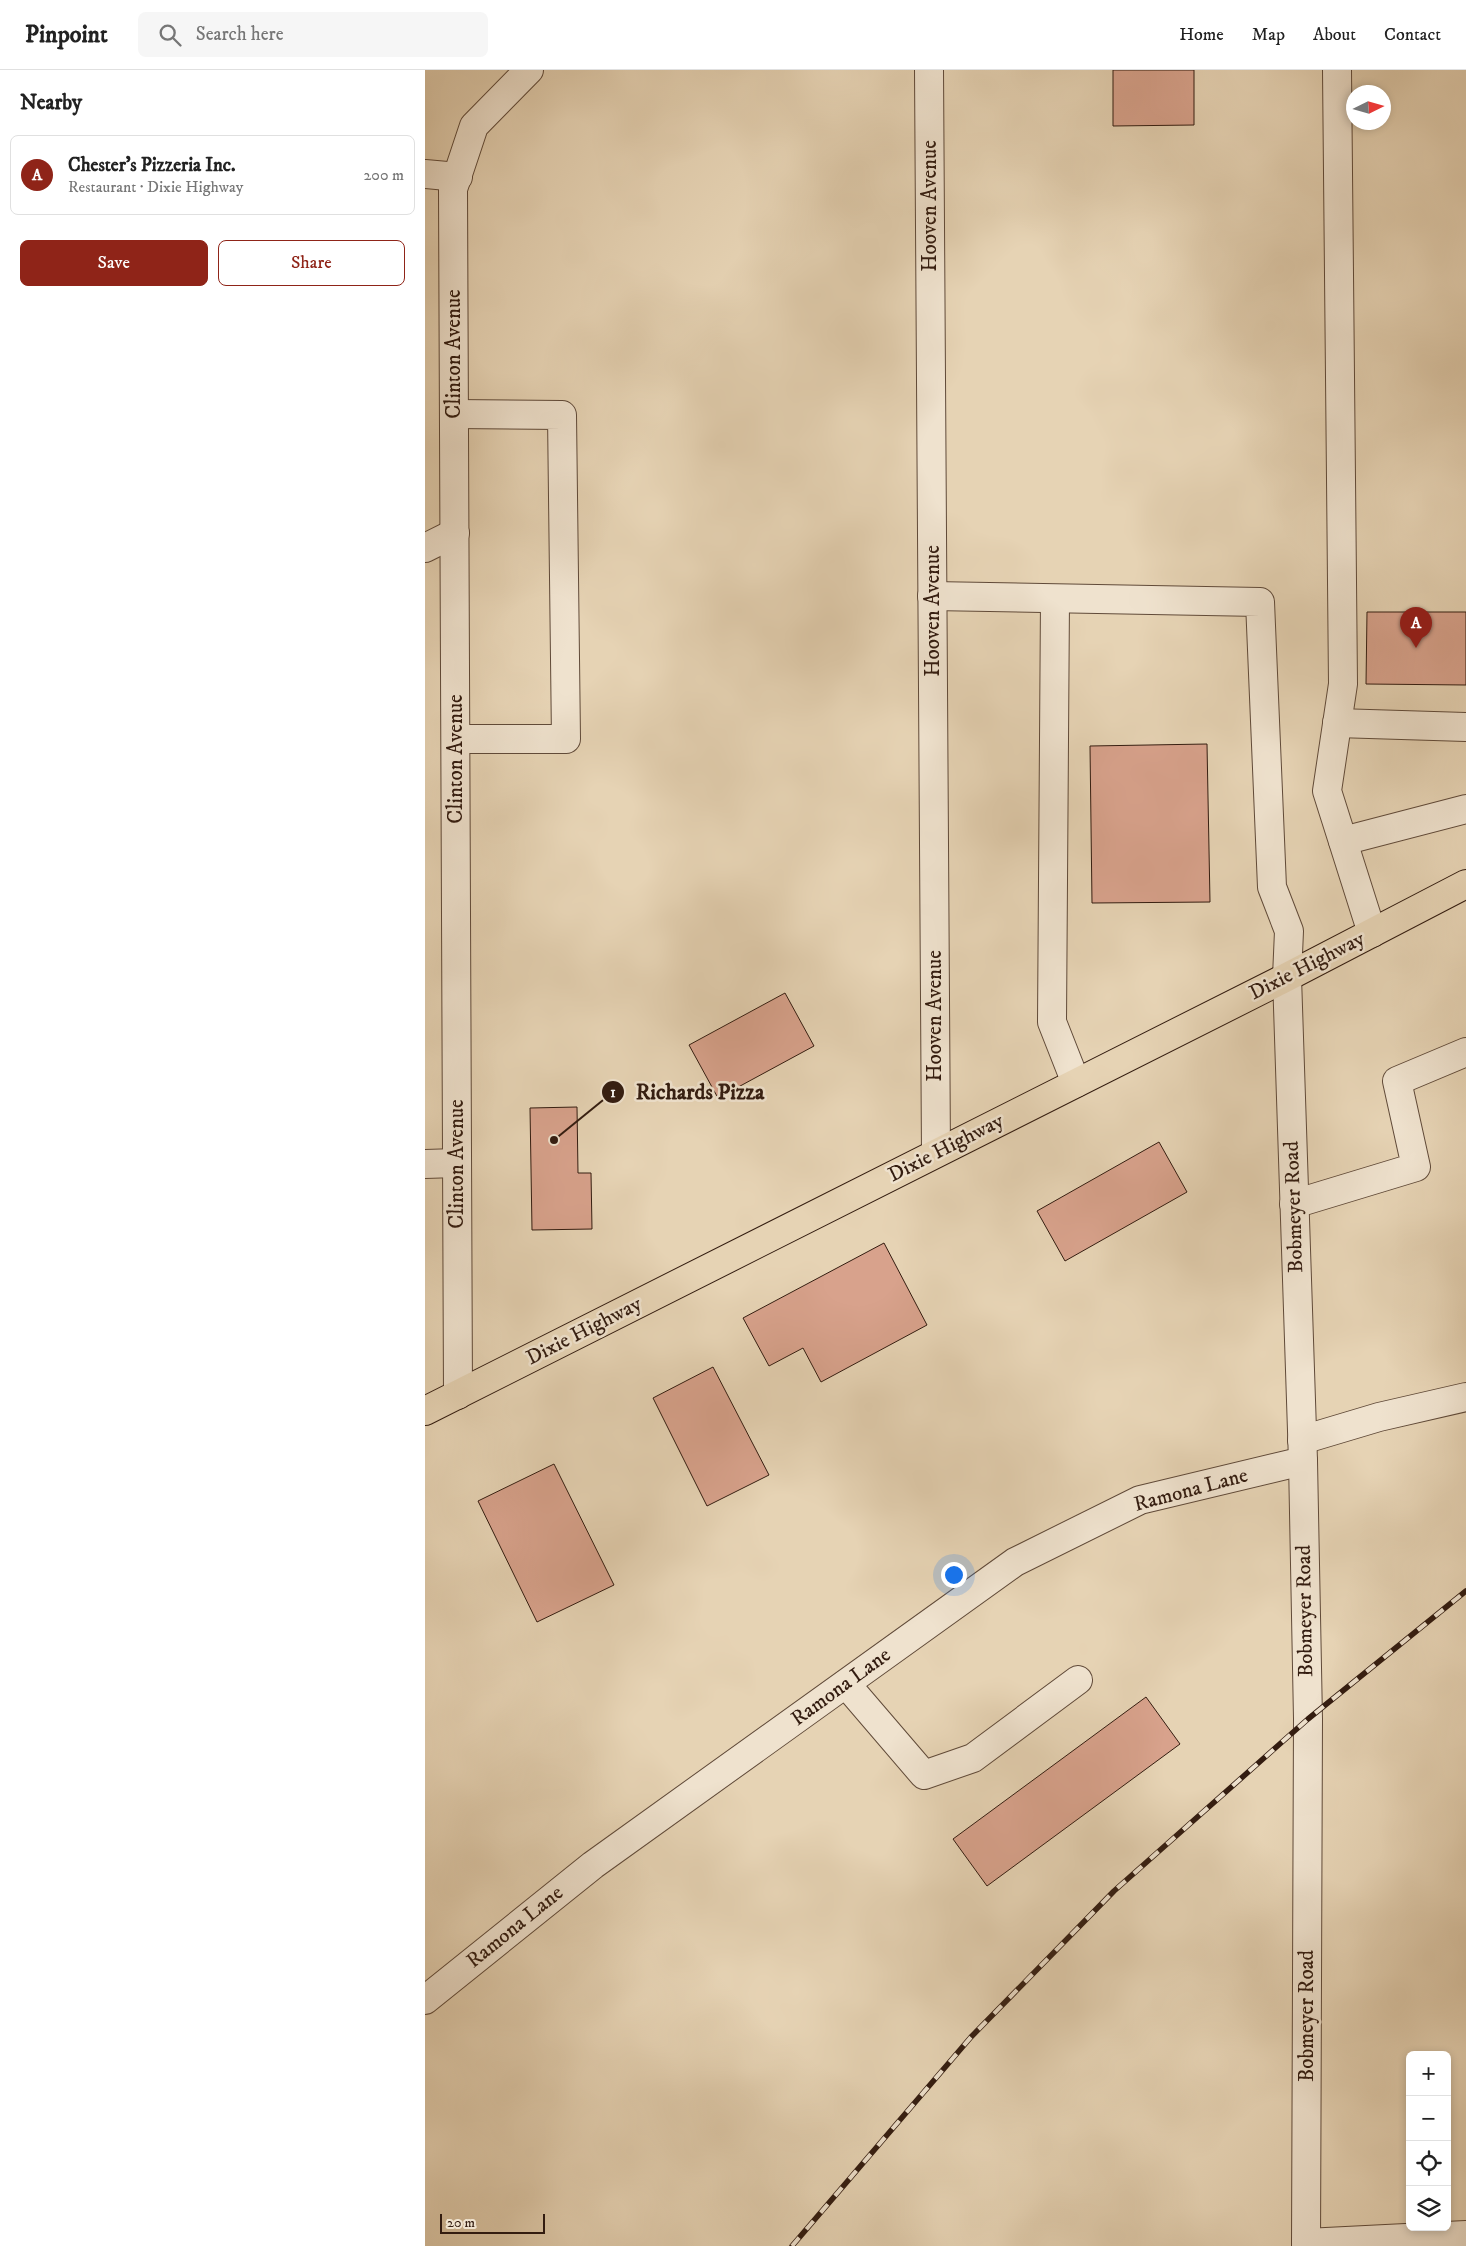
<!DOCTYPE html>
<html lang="en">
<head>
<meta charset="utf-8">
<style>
	:root { --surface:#fff; --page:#f6f6f6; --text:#222; --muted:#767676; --line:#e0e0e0; --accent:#8f2418 }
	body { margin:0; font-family:"IM FELL DW Pica",serif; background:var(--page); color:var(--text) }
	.controls { position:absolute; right:15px; bottom:15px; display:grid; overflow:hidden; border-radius:8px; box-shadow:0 2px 8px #0003 }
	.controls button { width:45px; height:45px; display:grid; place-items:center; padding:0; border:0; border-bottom:1px solid var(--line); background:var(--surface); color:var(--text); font:25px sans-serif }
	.compass { position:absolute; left:921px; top:15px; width:45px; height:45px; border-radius:50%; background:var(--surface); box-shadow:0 2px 8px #0003; rotate:85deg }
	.scale { position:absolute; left:15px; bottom:12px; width:105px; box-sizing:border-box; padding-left:5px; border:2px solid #331c10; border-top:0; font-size:14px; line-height:18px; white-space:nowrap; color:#331c10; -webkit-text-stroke:4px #efe2ce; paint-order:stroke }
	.you { position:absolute; left:528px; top:1504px; width:18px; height:18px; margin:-12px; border:4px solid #fff; border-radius:50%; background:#1a73e8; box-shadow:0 0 0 8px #1a73e833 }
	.badge { display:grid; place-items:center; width:32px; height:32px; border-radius:50%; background:var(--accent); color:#fff; font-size:16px; font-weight:700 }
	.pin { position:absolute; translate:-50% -41px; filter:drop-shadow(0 1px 2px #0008) }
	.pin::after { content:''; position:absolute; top:26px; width:18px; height:15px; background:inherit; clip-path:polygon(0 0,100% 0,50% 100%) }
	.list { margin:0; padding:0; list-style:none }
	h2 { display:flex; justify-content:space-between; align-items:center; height:65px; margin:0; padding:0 20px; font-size:21px }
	h2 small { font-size:16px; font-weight:400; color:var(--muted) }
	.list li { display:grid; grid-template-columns:32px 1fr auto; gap:15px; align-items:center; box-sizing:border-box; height:80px; margin:0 10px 10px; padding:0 10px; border:1px solid var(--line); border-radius:8px }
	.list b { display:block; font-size:19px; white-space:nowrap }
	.list p { margin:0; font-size:16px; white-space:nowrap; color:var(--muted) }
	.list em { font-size:16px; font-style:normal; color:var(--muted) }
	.actions { display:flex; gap:10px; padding:15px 20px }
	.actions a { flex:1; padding:11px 0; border:1px solid var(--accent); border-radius:8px; text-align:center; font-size:18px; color:var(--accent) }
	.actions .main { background:var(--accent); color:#fff }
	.icon { flex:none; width:28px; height:28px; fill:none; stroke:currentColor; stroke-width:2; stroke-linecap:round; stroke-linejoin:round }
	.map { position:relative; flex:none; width:1041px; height:2176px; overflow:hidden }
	header { display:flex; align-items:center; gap:30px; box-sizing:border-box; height:70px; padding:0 25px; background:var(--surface); border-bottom:1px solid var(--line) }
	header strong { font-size:24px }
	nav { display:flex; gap:28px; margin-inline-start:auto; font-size:18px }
	.search { width:350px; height:45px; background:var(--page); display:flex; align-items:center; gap:12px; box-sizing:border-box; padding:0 18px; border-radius:8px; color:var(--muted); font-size:19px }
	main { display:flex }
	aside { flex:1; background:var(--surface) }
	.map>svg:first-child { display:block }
	.building { fill:#d8a28c; stroke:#331c10 }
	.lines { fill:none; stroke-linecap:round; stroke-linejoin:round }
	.minor-casing { stroke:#604a39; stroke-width:30 }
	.major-casing { stroke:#331c10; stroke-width:30 }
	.minor { stroke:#efe2ce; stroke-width:28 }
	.major { stroke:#e6d3b4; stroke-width:28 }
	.rail-casing { stroke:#331c10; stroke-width:5.5 }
	.rail { stroke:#efe2ce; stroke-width:4; stroke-dasharray:11; stroke-linecap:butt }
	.labels { text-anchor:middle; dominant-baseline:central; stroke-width:5; stroke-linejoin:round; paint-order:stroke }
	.street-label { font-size:21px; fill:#331c10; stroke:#efe2ce }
	.leader { fill:none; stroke:#331c10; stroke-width:2 }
	.callout-dot { fill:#331c10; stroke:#efe2ce; stroke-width:2 }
	.mark-label { font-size:15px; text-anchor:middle; font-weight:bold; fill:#fff }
	.callout-label { font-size:22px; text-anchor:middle; font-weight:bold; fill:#331c10; stroke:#efe2ce; stroke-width:5; stroke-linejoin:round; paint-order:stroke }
</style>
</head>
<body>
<header>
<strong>Pinpoint</strong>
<div class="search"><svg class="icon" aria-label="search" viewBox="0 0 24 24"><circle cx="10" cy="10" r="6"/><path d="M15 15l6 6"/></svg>Search here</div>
<nav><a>Home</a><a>Map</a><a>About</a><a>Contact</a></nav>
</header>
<main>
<aside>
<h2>Nearby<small></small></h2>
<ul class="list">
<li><span class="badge">A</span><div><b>Chester's Pizzeria Inc.</b><p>Restaurant · Dixie Highway</p></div><em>200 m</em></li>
</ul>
<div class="actions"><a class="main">Save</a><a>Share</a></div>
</aside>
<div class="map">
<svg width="1041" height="2176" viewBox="0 0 1041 2176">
	<rect width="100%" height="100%" fill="#e6d3b4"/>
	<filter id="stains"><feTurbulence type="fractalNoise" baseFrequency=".004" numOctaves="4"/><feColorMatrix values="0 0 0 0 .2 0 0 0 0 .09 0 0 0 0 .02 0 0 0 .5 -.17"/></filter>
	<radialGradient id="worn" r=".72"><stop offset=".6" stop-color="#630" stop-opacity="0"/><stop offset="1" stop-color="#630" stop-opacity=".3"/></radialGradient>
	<!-- building -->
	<g class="building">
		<path d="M688 0H769V55L688 56Z"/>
		<path d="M942 542H1041V615L941 614Z"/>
		<path d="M782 674 785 832 667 833 665 676Z"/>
		<path d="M360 923 389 976 293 1028 264 975Z"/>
		<path d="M152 1037 153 1103H166L167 1159 107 1160 105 1038Z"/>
		<path d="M734 1072 762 1122 640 1191 612 1141Z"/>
		<path d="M459 1173 502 1255 396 1312 378 1278 344 1296 318 1248Z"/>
		<path d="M288 1297 344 1405 282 1436 228 1328Z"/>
		<path d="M129 1394 189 1515 112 1552 53 1431Z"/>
		<path d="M721 1627 755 1674 562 1816 528 1769Z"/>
	</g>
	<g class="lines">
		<defs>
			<g id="minor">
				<path d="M504 0 511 1083"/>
				<path d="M912 0 918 614 902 721 947 863"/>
				<path d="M0 104 33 107"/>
				<path d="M29 344 137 345 141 669H31"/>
				<path d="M0 478 30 463"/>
				<path d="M507 526 835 532 847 817 864 861 862 907 878 1391 883 1649 881 2176"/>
				<path d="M630 529 627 952 651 1013"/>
				<path d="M912 653 1041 657"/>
				<path d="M918 771 1041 739"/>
				<path d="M0 1094 31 1093"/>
				<path d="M869 1134 991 1097 972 1011 1041 982"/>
				<path d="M33 1325 28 119 49 56 104 0"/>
				<path d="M877 1370 954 1347 1041 1327"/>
				<path d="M421 1614 499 1705 548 1688 653 1610"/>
				<path d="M0 1930 168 1795 590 1492 715 1430 878 1391"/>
				<path d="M881 2173 1041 2165"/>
			</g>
			<path id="major" d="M0 1341 862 907 1041 814"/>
		</defs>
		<!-- minor casing -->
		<use href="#minor" class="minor-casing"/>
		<!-- major casing -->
		<use href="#major" class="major-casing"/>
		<!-- minor -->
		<use href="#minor" class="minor"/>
		<!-- major -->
		<use href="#major" class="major"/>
		<defs>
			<path id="rail" d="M367 2176 546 1967 689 1821 883 1649 1041 1521"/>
		</defs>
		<!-- rail casing -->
		<use href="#rail" class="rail-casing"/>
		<!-- rail -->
		<use href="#rail" class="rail"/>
	</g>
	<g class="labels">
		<!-- street labels -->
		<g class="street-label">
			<text transform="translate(505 136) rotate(-90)">Hooven Avenue</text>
			<text transform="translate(29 284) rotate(-90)">Clinton Avenue</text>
			<text transform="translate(508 541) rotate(-90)">Hooven Avenue</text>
			<text transform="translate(31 689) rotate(-90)">Clinton Avenue</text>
			<text transform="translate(882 896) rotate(-27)">Dixie Highway</text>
			<text transform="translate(510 946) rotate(-90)">Hooven Avenue</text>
			<text transform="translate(521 1078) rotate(-27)">Dixie Highway</text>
			<text transform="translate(32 1094) rotate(-90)">Clinton Avenue</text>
			<text transform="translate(869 1137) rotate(-92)">Bobmeyer Road</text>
			<text transform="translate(159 1261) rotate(-27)">Dixie Highway</text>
			<text transform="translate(766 1420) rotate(-15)">Ramona Lane</text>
			<text transform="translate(880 1541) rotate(-91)">Bobmeyer Road</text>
			<text transform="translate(416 1617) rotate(-36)">Ramona Lane</text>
			<text transform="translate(90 1857) rotate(-39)">Ramona Lane</text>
			<text transform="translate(882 1946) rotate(-90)">Bobmeyer Road</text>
		</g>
	</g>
	<!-- callouts -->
	<path class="leader" d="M129 1070L188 1022"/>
	<g class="callout-dot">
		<circle cx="129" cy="1070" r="5"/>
		<circle cx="188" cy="1022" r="12"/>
	</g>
	<g class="mark-label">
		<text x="188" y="1027">1</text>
	</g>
	<g class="callout-label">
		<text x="275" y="1029">Richards Pizza</text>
	</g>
	<rect width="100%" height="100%" filter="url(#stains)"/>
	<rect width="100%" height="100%" fill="url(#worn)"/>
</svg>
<div class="controls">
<button>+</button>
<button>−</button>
<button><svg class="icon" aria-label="locate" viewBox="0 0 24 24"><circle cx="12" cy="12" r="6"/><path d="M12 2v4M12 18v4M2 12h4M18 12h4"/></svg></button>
<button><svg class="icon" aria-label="layers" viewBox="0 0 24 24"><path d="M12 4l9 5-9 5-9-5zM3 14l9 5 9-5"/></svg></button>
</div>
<svg class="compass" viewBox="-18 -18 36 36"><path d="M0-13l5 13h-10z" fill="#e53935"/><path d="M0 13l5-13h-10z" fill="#767676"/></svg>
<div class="scale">20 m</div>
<div class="you"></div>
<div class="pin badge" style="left:991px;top:578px">A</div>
</div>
</main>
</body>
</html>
